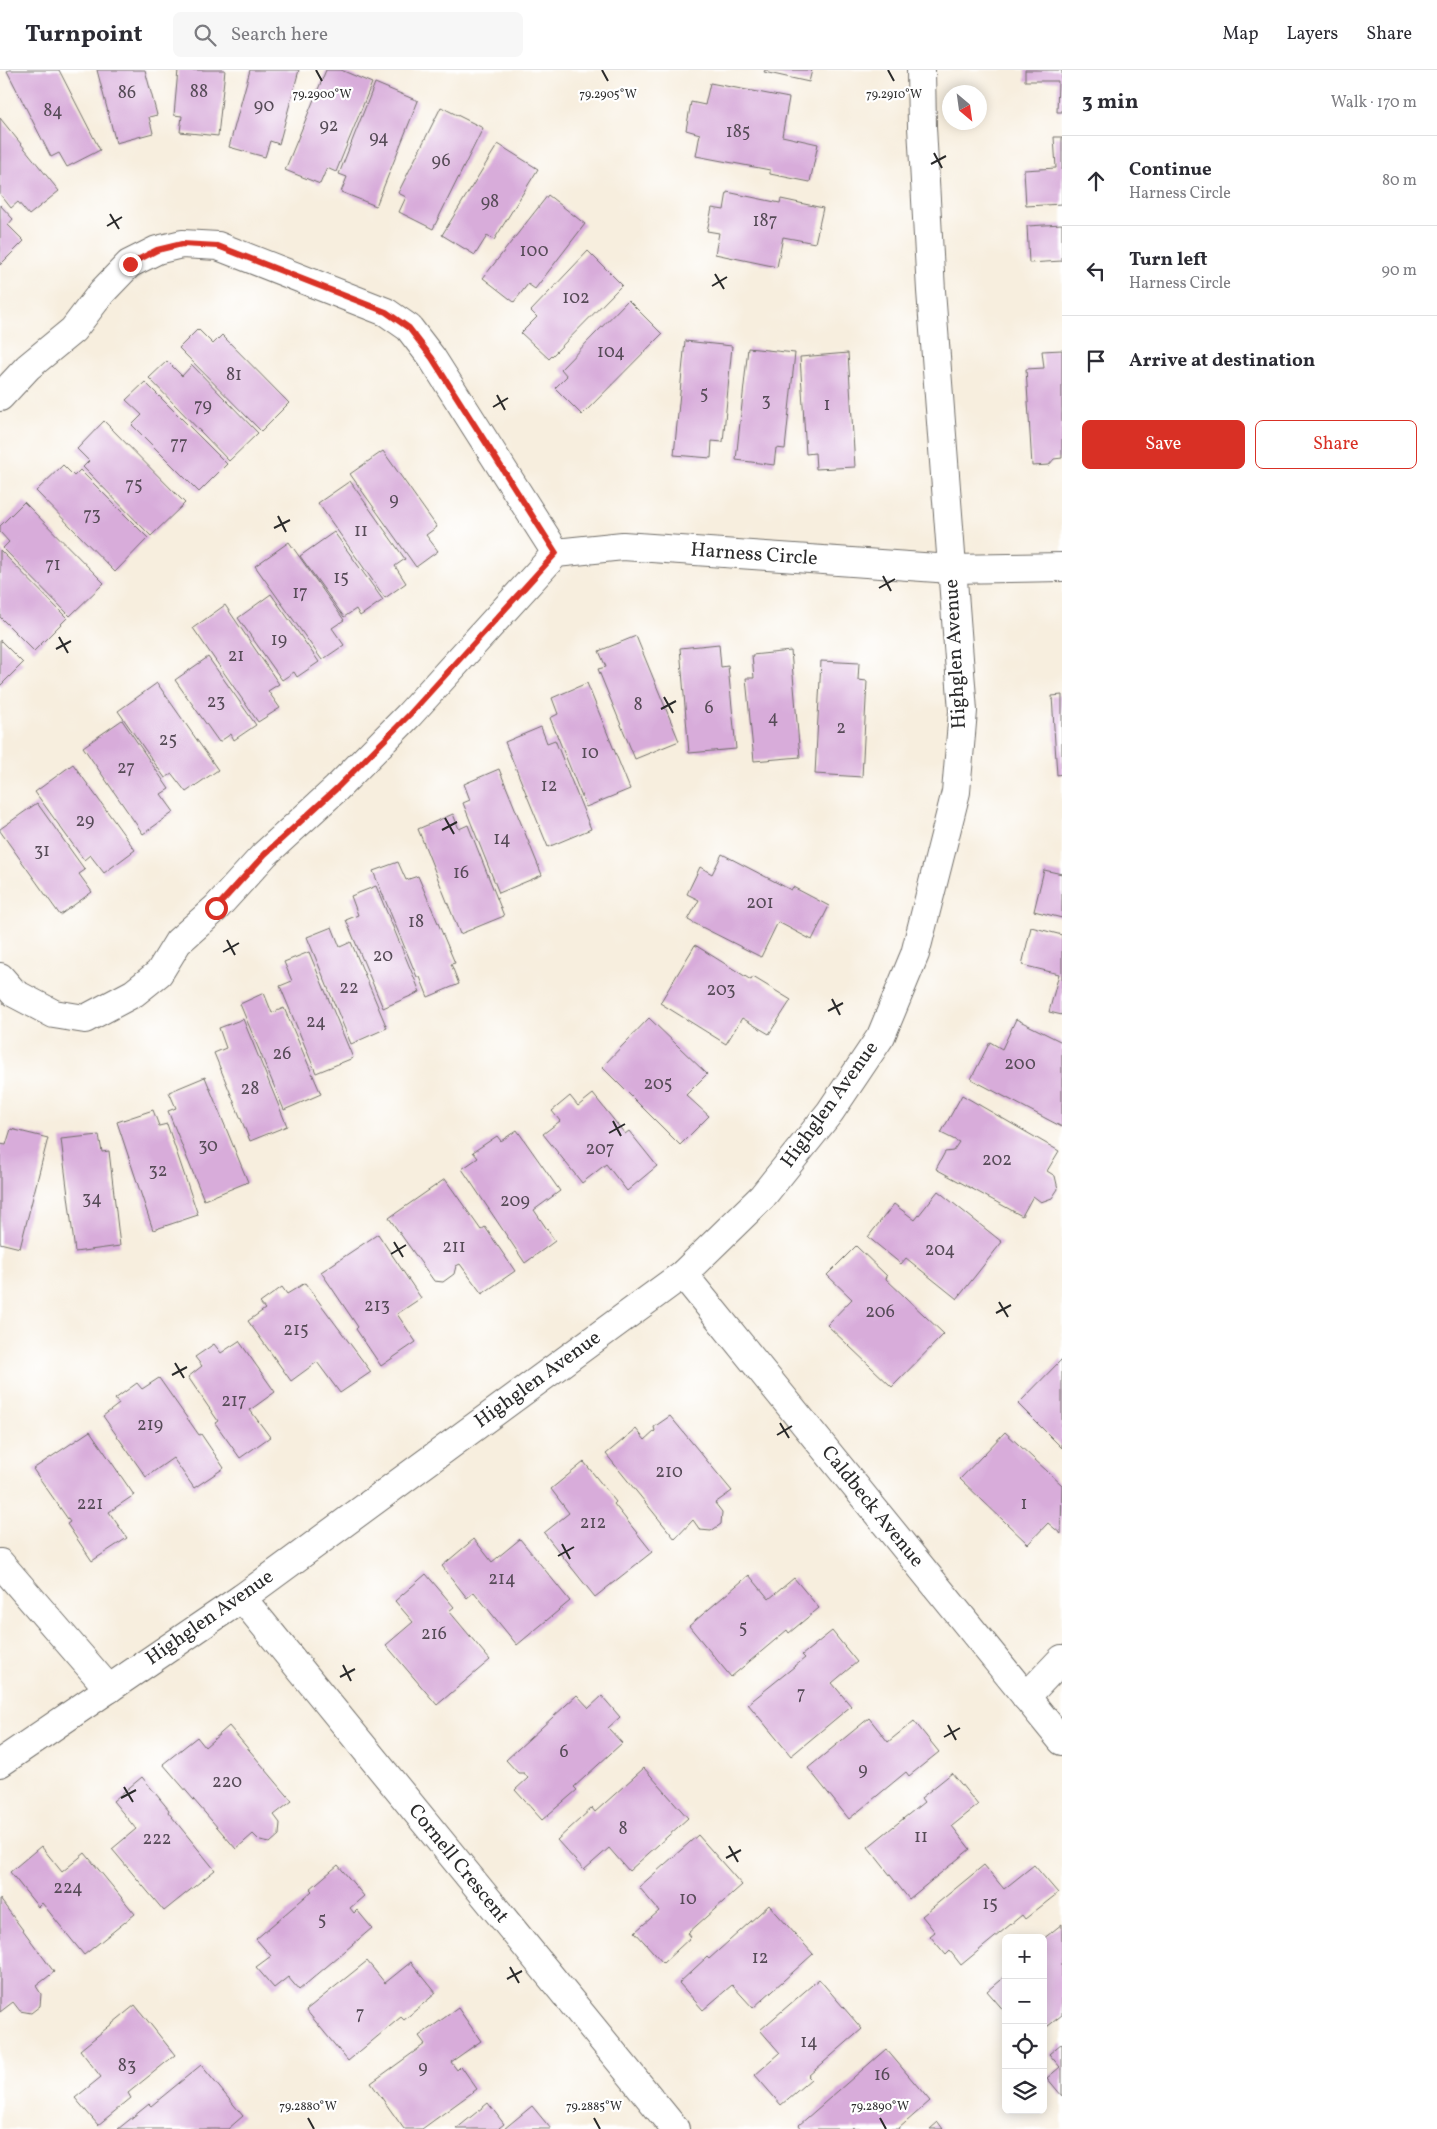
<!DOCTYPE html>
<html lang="en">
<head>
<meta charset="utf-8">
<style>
	:root { --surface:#fff; --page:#f7f7f7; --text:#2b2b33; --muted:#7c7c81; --line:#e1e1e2; --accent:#d93025 }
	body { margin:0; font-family:Vollkorn,serif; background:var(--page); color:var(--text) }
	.controls { position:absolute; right:15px; bottom:15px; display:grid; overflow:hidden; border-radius:8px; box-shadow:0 2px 12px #0003 }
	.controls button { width:45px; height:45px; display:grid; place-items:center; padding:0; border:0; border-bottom:1px solid var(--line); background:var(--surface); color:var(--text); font:25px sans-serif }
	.compass { position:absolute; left:942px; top:15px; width:45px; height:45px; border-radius:50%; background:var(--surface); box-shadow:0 2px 12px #0003; rotate:151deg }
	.stop { position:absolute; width:15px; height:15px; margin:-11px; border:4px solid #d93025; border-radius:50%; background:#fff }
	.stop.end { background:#d93025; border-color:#fff; box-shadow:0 1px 5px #0008 }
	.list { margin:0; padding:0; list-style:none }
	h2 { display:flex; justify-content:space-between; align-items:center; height:65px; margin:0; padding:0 20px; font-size:21px }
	h2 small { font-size:16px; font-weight:400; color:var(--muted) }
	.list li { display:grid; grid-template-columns:32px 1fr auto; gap:15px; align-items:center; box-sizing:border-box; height:90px; padding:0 20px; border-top:1px solid var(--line) }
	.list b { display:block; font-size:19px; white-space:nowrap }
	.list p { margin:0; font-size:16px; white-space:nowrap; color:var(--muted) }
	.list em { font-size:16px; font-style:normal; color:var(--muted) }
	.actions { display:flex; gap:10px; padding:15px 20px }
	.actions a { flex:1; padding:11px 0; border:1px solid var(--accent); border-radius:8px; text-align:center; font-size:18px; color:var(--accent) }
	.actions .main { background:var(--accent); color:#fff }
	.icon { flex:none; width:28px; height:28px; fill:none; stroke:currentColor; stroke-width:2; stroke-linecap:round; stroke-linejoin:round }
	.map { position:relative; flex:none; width:1062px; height:2059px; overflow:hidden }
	header { display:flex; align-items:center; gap:30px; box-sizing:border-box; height:70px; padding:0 25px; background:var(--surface); border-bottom:1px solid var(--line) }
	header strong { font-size:24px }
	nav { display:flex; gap:28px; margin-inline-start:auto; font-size:18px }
	.search { width:350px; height:45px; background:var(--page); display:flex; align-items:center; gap:12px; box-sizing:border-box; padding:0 18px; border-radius:8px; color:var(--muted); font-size:19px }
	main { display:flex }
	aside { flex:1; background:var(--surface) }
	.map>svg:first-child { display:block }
	.building { fill:#d8acda }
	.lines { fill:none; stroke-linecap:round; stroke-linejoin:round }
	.minor-casing { stroke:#726f6a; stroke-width:30 }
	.minor { stroke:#fff; stroke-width:28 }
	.route { stroke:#d93025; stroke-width:6 }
	.ticks { fill:none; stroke:#2b2b2b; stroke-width:2 }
	.labels { text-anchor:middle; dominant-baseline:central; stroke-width:4.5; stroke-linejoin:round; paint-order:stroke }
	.number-label { font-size:18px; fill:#564b57 }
	.street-label { font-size:20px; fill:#2b2b2b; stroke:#fff }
	.ticks-label { font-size:12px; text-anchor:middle; fill:#2b2b2b; stroke:#fff; stroke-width:4.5; stroke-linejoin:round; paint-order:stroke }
</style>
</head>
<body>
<header>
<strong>Turnpoint</strong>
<div class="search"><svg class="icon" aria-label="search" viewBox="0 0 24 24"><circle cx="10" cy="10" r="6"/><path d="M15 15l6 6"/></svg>Search here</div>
<nav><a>Map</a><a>Layers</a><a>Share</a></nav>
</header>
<main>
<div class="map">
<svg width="1062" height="2059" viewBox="0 0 1062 2059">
	<rect width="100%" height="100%" fill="#fff"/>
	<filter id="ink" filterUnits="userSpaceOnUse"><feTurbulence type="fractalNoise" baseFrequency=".02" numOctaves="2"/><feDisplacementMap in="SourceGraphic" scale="10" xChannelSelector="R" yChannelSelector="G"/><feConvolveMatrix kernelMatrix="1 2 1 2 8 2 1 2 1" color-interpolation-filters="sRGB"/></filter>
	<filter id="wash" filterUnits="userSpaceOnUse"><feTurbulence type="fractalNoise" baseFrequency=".0096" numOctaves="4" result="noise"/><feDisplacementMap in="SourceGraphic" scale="20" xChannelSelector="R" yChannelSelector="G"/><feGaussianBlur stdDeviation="1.12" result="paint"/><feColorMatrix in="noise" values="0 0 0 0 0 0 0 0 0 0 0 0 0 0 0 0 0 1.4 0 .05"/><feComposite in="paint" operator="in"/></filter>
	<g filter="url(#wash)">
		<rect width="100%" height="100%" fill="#f7eede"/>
		<g id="blocks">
			<!-- building -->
			<g class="building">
				<path d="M9 0H59L100 80 67 97 59 83 51 87 7 1Z"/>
				<path d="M97 0H145L157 45 149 47 153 63 116 73Z"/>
				<path d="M178 0H225L218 66 180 62 182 46 174 45Z"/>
				<path d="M250 0H299L279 74 270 71 265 87 229 77Z"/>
				<path d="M326 0H341L372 13 336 102 327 98 320 114 285 100Z"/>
				<path d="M765 0H812L809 12 764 2Z"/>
				<path d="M1025 0H1062V42H1057L1058 11H1025Z"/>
				<path d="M375 13 418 31 376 136 341 122 347 107 339 104Z"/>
				<path d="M710 13 789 28 782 66 818 74 810 112 770 104V100L696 86 700 64 686 60 691 32 705 35Z"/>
				<path d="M441 37 483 58 433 159 399 142 406 127 398 123Z"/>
				<path d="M0 48 59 121 29 145 18 132 11 138 0 124Z"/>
				<path d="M1054 67H1062V134L1026 136 1024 100 1056 98Z"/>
				<path d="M498 74 538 99 494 170 487 166 475 185 442 165Z"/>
				<path d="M727 122 780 133 781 129 823 138 815 173 783 167 777 197 715 184 719 163 707 161 712 138 724 140Z"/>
				<path d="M548 125 585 154 535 219 528 214 514 232 483 208Z"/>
				<path d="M0 135 13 149 8 155 24 171 0 195Z"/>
				<path d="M1062 154V191L1029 193 1027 156Z"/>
				<path d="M588 181 622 215 549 289 521 263 537 247 531 241Z"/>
				<path d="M628 230 662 264 582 345 555 318 567 306 561 299Z"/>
				<path d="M198 259 213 274 222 265 289 333 261 361 179 278Z"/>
				<path d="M685 271 732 276 723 372 712 371 711 388 674 385Z"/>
				<path d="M748 278 795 283 785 379 776 378 774 395 736 390Z"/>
				<path d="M1062 280V388L1054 389 1049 395 1032 396 1026 299 1044 298 1042 281Z"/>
				<path d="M848 283 855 397 816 399 815 383 806 384 800 287Z"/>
				<path d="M167 291 182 306 192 295 258 363 229 391 149 308Z"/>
				<path d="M145 312 227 394 199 422 132 355 142 345 126 330Z"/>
				<path d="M104 351 185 433 151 466 83 397 89 391 77 379Z"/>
				<path d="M383 381 437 457 426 465 438 481 416 497 350 404Z"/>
				<path d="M63 395 74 406 80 400 148 468 115 502 36 421Z"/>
				<path d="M350 411 405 489 395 496 406 513 385 528 318 433Z"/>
				<path d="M24 432 104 513 70 546 3 478 9 472 0 462V456Z"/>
				<path d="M334 462 383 530 360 546 356 539 344 547 300 486Z"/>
				<path d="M289 472 344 550 332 558 344 575 322 590 255 496Z"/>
				<path d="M0 480 67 548 34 581 0 547Z"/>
				<path d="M271 524 319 592 297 607 294 602 282 610 238 548Z"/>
				<path d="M225 535 279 614 268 621 280 638 258 652 193 558Z"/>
				<path d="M636 566 679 671 635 689 598 599 606 597 599 581Z"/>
				<path d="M0 570 23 593 0 616Z"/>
				<path d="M719 574 721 597 728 596 736 679 689 683 680 578Z"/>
				<path d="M791 581 800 687 754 691 746 608H754L752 585Z"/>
				<path d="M208 587 256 655 234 670 231 664 219 672 175 610Z"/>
				<path d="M821 591 859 593 858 610 867 611 862 707 815 704Z"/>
				<path d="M157 613 218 700 186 722 172 704 165 708 118 641Z"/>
				<path d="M587 613 630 719 586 737 550 648 558 644 552 628Z"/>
				<path d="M1062 625V704L1057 705 1052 626Z"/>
				<path d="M122 650 169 719 161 724 174 742 143 764 83 677Z"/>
				<path d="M541 657 547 673 555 670 591 759 548 777 505 672Z"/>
				<path d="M73 694 135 780 104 803 90 785 84 790 35 722Z"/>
				<path d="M499 699 542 805 499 823 463 733 470 730 464 714Z"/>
				<path d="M37 733 85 800 79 804 92 822 60 845 0 761V759Z"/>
				<path d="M453 744 459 759 468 755 504 846 460 864 418 759Z"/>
				<path d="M722 784 791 820 793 817 829 836 812 870 778 852 761 887 688 850 699 830 687 824 700 797 712 804Z"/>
				<path d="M398 792 406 810 418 806 455 893 451 894 459 914 428 927 420 907H417L373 801Z"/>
				<path d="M1044 800 1062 804V848L1034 841Z"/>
				<path d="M376 816 420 922 383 938 346 850 358 845 351 826Z"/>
				<path d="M332 857 340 877 351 872 387 958 351 974 307 867Z"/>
				<path d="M1031 857 1062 865V945L1049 942 1059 904 1022 895Z"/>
				<path d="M695 875 751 910 753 907 791 930 769 964 742 948 726 974 660 933Z"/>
				<path d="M309 882 353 988 316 1003 280 916 292 911 284 892Z"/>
				<path d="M264 923 272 943 284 938 321 1024 284 1040 240 934Z"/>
				<path d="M649 948 707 1004 686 1025 709 1046 680 1075 602 997Z"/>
				<path d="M243 949 287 1056 250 1071 214 983 226 978 219 958Z"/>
				<path d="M1016 949 1062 972V1057L971 1009 990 972 1002 979Z"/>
				<path d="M205 1007 248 1112 204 1130 168 1041 176 1038 169 1022Z"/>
				<path d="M593 1024 625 1064 629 1061 657 1096 627 1121 606 1094 582 1113 543 1064 560 1051 552 1041 570 1026 578 1036Z"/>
				<path d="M962 1025 1059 1081 1047 1101 1055 1106 1058 1119 1052 1128 1041 1132 1033 1126 1022 1146 936 1099 945 1082 953 1081 959 1072 941 1063Z"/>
				<path d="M153 1040 159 1056 167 1054 198 1145 153 1160 117 1052Z"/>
				<path d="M11 1059 48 1068 20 1178 0 1173V1074L6 1075Z"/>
				<path d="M517 1060 560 1121 534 1140 555 1171 525 1193 462 1099 478 1088 473 1082 497 1066 501 1071Z"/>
				<path d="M99 1065 102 1082 109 1081 120 1176 75 1182 61 1069Z"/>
				<path d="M445 1109 481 1160 485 1157 515 1201 482 1224 460 1194 456 1196 454 1204 443 1212 434 1211 389 1148Z"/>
				<path d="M938 1121 1002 1172 957 1229 906 1188 901 1194 868 1167 894 1134 915 1150Z"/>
				<path d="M378 1164 421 1228 397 1244 416 1272 381 1296 356 1259 358 1257 321 1202Z"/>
				<path d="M856 1176 887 1206 886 1209 944 1264 892 1317 827 1255 852 1229 827 1205Z"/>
				<path d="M305 1213 371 1302 340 1323 317 1292 291 1311 248 1251 265 1239 260 1233 282 1217 287 1224Z"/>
				<path d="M239 1271 275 1322 250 1340 270 1367 240 1388 215 1353 218 1351 188 1307 202 1296 195 1287 214 1274 221 1283Z"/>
				<path d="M1062 1289V1378L1018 1334Z"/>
				<path d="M159 1308 199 1365 201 1364 224 1398 194 1418 173 1388 146 1407 103 1346 119 1334 115 1329 137 1313 142 1319Z"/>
				<path d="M670 1346 732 1421 715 1433 722 1442 721 1454 711 1461 700 1460 693 1450 675 1469 606 1384 636 1359 645 1370 655 1361 654 1357Z"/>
				<path d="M90 1361 134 1425 109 1442 127 1468 92 1491 67 1454 70 1452 33 1399Z"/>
				<path d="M1005 1362 1062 1415 1061 1464 1048 1453 1028 1474 960 1409Z"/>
				<path d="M584 1392 616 1432 614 1434 652 1482 595 1527 544 1463 569 1443 551 1419Z"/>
				<path d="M474 1469 492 1492 520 1469 570 1531 517 1575 474 1522 467 1528 442 1496Z"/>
				<path d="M426 1504 454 1537 449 1541 490 1590 437 1635 386 1575 413 1552 395 1531Z"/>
				<path d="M749 1505 769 1529 794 1508 819 1538 789 1563 787 1560 731 1607 689 1556Z"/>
				<path d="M832 1561 857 1592 832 1613 851 1636 791 1686 748 1634 805 1588 802 1585Z"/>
				<path d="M577 1625 589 1638 602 1626 620 1647 608 1658 622 1673 574 1717 577 1720 542 1750 515 1720 528 1708 524 1703H518L506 1690Z"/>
				<path d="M869 1648 888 1672 914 1651 939 1682 909 1706 906 1702 849 1749 808 1698Z"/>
				<path d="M229 1656 292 1731 274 1745 280 1753 279 1765 270 1773 260 1771 253 1764 236 1779 163 1694 197 1667 205 1677Z"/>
				<path d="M644 1698 688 1748 629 1801 609 1778 584 1800 557 1770 592 1738 595 1742Z"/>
				<path d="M952 1703 978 1735 952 1756 970 1779 909 1829 868 1777 924 1732 921 1728Z"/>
				<path d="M142 1707 169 1740 168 1742 215 1800 164 1841 112 1779 136 1759 113 1731Z"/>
				<path d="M698 1765 742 1815 688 1863 691 1867 663 1893 635 1862 659 1841 639 1817Z"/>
				<path d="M41 1776 62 1802 85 1783 135 1844 84 1885 42 1833 38 1837 10 1802Z"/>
				<path d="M338 1795 364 1826 350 1838 354 1843 357 1840 372 1858 299 1920 288 1907 274 1918 256 1897 271 1886 256 1869 312 1821 310 1819Z"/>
				<path d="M984 1795 1004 1819 1034 1795 1058 1823 1025 1849 1022 1845 961 1895 950 1881 946 1885 930 1866 935 1862 922 1846Z"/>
				<path d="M0 1829 54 1902 36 1916 41 1924 40 1936 31 1943 20 1941 13 1932 0 1942Z"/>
				<path d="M769 1835 813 1884 753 1938 732 1915 703 1940 679 1913 707 1887 709 1889Z"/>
				<path d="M1062 1854V1945L1043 1960V1869Z"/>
				<path d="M367 1891 385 1913 411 1892 436 1923 404 1950 401 1947 348 1991 306 1940Z"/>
				<path d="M1006 1905V1943L987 1921Z"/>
				<path d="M819 1909 862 1959 808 2006 811 2009 781 2035 755 2005 780 1983 760 1960Z"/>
				<path d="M135 1935 175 1985 128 2023 131 2028 98 2055 75 2028 101 2007 80 1980Z"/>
				<path d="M458 1938 481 1971 451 1992 457 2000 461 1996 477 2019 422 2059H404L371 2013 425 1974 419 1966Z"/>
				<path d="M1062 1973V2026L1047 2008 1060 1997 1049 1984Z"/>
				<path d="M886 1979 930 2031 898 2059H854L853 2057 851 2059H802L799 2055Z"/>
				<path d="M201 1995 243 2046 228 2059H118L149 2034 151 2036Z"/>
				<path d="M488 2033 504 2054 499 2058 500 2059H456Z"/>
				<path d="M532 2036 551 2059H504Z"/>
				<path d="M938 2052 943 2059H930Z"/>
			</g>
		</g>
	</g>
	<g filter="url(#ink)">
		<use href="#blocks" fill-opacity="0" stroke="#726f6a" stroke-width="1"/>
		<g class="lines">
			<defs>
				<g id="minor">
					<path d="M0 327 28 297 73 260 102 222 129 194 157 180 182 174 218 176 386 242 409 258 432 288 556 483"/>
					<path d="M0 907 14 923 54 944 85 949 134 923 159 903 178 872 216 838 265 784 336 719 409 645 556 483 623 476 951 499 1062 497"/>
					<path d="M683 1204 1062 1671"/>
					<path d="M0 1493 109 1619"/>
					<path d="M242 1528 675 2059"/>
					<path d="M1026 1627 1062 1589"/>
					<path d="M0 1693 242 1528 683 1204 762 1127 830 1042 881 966 915 884 956 722 963 641 931 221 922 57 921 0"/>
				</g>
			</defs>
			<!-- minor casing -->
			<use href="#minor" class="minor-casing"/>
			<!-- minor -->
			<use href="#minor" class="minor"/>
		</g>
	</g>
	<g class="lines" filter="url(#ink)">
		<!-- route -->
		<path class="route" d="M130 194 157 180 182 174 218 176 386 242 409 258 432 288 556 483 409 645 336 719 265 784 216 838"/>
	</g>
	<!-- ticks -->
	<path class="ticks" d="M316 0 322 11M602 0 608 11M888 0 894 11M934 83 942 98M931 94 946 86M110 144 119 159M107 156 122 147M715 204 724 219M712 216 727 207M497 325 505 340M493 337 508 328M278 446 286 462M274 458 290 450M883 506 891 521M879 518 895 509M59 567 68 583M56 579 71 571M664 627 673 643M661 639 676 631M445 748 454 764M442 760 457 752M227 870 235 885M223 882 239 873M832 929 840 945M828 941 843 933M613 1051 621 1066M609 1063 625 1054M394 1172 403 1187M391 1184 406 1175M999 1232 1008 1247M996 1243 1011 1235M175 1293 184 1308M172 1305 187 1297M780 1353 789 1368M777 1365 792 1356M562 1474 570 1489M558 1486 574 1477M343 1595 351 1611M340 1607 355 1599M948 1655 956 1670M944 1667 960 1658M124 1717 133 1732M121 1728 136 1720M729 1776 738 1792M726 1788 741 1780M510 1897 519 1913M507 1909 522 1901M308 2048 314 2059M594 2048 600 2059M880 2048 886 2059"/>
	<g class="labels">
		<!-- number labels -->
		<g class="number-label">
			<text x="199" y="22">88</text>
			<text x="127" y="23">86</text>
			<text x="264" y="36">90</text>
			<text x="53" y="41">84</text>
			<text x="329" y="56">92</text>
			<text x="738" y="62">185</text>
			<text x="379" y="68">94</text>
			<text x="441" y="91">96</text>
			<text x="490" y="132">98</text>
			<text x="765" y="151">187</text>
			<text x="534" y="181">100</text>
			<text x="576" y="228">102</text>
			<text x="611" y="282">104</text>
			<text x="234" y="305">81</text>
			<text x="704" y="324">5</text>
			<text x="766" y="331">3</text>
			<text x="827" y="335">1</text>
			<text x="203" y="336">79</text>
			<text x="179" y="374">77</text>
			<text x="134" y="415">75</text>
			<text x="394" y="430">9</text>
			<text x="92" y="445">73</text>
			<text x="361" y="461">11</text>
			<text x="53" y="495">71</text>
			<text x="341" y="508">15</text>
			<text x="300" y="523">17</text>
			<text x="279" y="570">19</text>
			<text x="236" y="586">21</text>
			<text x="216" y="632">23</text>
			<text x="638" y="635">8</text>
			<text x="709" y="638">6</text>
			<text x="773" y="648">4</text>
			<text x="841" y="658">2</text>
			<text x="168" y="670">25</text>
			<text x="590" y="683">10</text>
			<text x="126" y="698">27</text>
			<text x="549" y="716">12</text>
			<text x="85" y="751">29</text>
			<text x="502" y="769">14</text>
			<text x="42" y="781">31</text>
			<text x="461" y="803">16</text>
			<text x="760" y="833">201</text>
			<text x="416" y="852">18</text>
			<text x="383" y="886">20</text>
			<text x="349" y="918">22</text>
			<text x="721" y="920">203</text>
			<text x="316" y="952">24</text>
			<text x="282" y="984">26</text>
			<text x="1020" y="994">200</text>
			<text x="658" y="1014">205</text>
			<text x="250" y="1019">28</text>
			<text x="208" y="1076">30</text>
			<text x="600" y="1079">207</text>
			<text x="997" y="1090">202</text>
			<text x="158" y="1101">32</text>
			<text x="92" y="1129">34</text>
			<text x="515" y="1131">209</text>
			<text x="454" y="1177">211</text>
			<text x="940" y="1180">204</text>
			<text x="377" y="1236">213</text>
			<text x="880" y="1242">206</text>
			<text x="296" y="1260">215</text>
			<text x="234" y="1331">217</text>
			<text x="150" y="1355">219</text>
			<text x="669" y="1402">210</text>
			<text x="90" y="1434">221</text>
			<text x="1024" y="1434">1</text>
			<text x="593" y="1453">212</text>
			<text x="502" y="1509">214</text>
			<text x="743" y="1558">5</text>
			<text x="434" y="1564">216</text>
			<text x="801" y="1624">7</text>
			<text x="564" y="1682">6</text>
			<text x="863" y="1700">9</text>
			<text x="227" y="1712">220</text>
			<text x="623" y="1759">8</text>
			<text x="921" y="1767">11</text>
			<text x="157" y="1769">222</text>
			<text x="68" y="1818">224</text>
			<text x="688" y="1829">10</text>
			<text x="990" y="1834">15</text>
			<text x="322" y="1850">5</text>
			<text x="760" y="1888">12</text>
			<text x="360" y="1944">7</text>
			<text x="809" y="1972">14</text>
			<text x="127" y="1996">83</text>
			<text x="423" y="1998">9</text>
			<text x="882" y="2005">16</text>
		</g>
		<!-- street labels -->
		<g class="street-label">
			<text transform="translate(754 485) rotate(4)">Harness Circle</text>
			<text transform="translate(956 584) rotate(-93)">Highglen Avenue</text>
			<text transform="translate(830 1035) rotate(-54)">Highglen Avenue</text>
			<text transform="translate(538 1310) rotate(-36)">Highglen Avenue</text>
			<text transform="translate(872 1437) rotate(51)">Caldbeck Avenue</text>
			<text transform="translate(210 1548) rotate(-35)">Highglen Avenue</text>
			<text transform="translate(458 1794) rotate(51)">Cornell Crescent</text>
		</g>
	</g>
	<g class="ticks-label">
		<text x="322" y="28">79.2900°W</text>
		<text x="608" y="28">79.2905°W</text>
		<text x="894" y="28">79.2910°W</text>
		<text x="308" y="2040">79.2880°W</text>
		<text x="594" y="2040">79.2885°W</text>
		<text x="880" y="2040">79.2890°W</text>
	</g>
</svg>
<div class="controls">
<button>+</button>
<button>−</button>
<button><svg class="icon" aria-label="locate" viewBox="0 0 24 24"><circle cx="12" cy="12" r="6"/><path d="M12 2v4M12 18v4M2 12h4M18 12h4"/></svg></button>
<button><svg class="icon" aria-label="layers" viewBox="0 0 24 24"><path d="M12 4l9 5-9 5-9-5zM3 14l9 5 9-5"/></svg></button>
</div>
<svg class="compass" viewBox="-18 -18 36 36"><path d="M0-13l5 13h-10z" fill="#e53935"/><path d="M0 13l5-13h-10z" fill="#7c7c81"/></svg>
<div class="stop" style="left:216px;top:838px"></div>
<div class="stop end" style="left:130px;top:194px"></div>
</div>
<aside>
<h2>3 min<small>Walk · 170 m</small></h2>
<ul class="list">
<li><svg class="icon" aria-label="ahead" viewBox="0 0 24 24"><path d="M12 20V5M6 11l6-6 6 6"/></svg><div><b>Continue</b><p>Harness Circle</p></div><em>80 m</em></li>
<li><svg class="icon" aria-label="left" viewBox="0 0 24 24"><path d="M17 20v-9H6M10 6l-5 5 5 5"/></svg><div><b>Turn left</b><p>Harness Circle</p></div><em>90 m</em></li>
<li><svg class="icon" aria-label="arrive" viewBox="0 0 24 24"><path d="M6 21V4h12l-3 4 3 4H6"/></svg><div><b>Arrive at destination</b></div></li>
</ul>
<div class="actions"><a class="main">Save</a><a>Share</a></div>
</aside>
</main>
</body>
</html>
